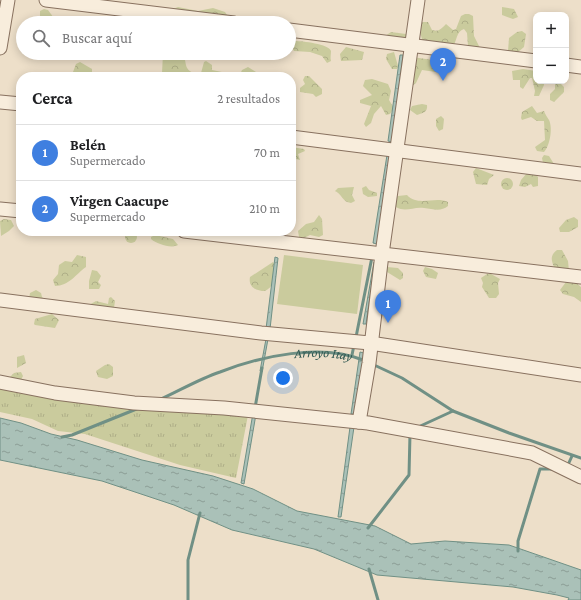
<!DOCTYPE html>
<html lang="es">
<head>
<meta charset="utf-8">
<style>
	:root { --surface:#fff; --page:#f2f2f2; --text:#202124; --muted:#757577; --line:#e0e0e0; --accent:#0f766e }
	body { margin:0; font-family:"Crimson Pro",serif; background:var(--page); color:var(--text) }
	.controls { position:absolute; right:12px; top:12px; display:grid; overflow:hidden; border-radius:8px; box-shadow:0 2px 10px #0003 }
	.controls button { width:36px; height:36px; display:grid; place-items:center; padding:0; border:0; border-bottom:1px solid var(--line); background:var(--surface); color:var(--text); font:20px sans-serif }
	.you { position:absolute; left:283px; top:378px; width:14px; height:14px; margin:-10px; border:3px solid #fff; border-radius:50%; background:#1a73e8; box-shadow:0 0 0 6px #1a73e833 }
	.badge { display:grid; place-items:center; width:26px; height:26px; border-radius:50%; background:var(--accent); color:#fff; font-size:13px; font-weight:700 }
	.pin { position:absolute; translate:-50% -33px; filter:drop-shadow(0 1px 2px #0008) }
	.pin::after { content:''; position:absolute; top:21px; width:14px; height:12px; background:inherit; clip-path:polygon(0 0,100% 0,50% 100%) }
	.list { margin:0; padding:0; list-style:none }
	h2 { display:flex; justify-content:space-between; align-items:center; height:52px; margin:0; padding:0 16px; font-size:17px }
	h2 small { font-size:13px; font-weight:400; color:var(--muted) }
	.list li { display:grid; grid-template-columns:26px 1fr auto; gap:12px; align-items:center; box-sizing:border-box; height:56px; padding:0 16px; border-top:1px solid var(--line) }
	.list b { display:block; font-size:15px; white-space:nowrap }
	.list p { margin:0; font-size:13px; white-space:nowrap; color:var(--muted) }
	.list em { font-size:13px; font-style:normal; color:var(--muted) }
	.icon { flex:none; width:22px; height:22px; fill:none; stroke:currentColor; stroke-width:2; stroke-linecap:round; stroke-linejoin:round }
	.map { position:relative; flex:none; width:581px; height:600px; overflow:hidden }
	.search { position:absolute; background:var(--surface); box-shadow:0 2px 10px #0003; left:16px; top:16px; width:280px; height:44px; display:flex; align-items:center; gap:10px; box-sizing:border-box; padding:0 14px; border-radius:22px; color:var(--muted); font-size:15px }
	.panel { position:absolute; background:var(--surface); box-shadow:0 2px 10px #0003; left:16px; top:72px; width:280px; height:164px; border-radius:16px }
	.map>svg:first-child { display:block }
	.grass { fill:url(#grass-tufts) }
	.forest { fill:url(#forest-crowns) }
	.park { fill:#cacb9d }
	.water { fill:url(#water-ripples); stroke:#709085 }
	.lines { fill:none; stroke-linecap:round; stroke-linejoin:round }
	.stream { stroke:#709085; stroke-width:3 }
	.street-casing { stroke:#88715f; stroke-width:15 }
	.street { stroke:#f8eddc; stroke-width:13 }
	.labels { text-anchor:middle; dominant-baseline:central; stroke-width:3; stroke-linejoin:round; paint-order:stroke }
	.water-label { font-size:14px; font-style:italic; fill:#315952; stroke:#f4ead9 }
</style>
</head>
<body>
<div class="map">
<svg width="581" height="600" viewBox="0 0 581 600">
	<defs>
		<pattern id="grass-tufts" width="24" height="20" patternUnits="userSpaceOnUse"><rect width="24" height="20" fill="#cacb9d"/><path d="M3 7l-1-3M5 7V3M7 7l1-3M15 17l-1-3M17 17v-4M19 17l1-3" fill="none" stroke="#aeae87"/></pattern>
		<pattern id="forest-crowns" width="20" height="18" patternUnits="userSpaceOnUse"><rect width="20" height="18" fill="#cacb9d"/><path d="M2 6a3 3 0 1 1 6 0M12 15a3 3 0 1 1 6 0" fill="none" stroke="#aeae87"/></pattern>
		<pattern id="water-ripples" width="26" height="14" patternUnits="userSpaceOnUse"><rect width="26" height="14" fill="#aac1b8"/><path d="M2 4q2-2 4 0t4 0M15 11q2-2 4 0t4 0" fill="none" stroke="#8b9d95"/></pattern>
	</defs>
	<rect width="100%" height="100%" fill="#eddfc9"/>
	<!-- grass -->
	<path class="grass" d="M0 384 248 415 236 478 180 465 85 434 58 431 32 419 0 412Z"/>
	<!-- forest -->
	<g class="forest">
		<path d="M178 7 198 11 213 8 225 12 227 15 226 17 173 9Z"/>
		<path d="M502 7 514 9 518 17 513 19 502 15Z"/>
		<path d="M44 9 48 10 56 21 46 23 40 17V11Z"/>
		<path d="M465 14H469L473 16 474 36 480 48 468 46 467 33 464 29C456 31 457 42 452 48L424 46 419 29V24L423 22H428L432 30C439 32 441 29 446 24L453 30 456 29 461 16Z"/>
		<path d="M522 31 526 34 524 47 517 53 508 51 509 38 517 32Z"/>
		<path d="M391 32 406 34 407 40 385 36Z"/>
		<path d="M295 41C302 41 329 44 331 51 331 54 330 58 331 61L327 63 322 56 310 52 294 51 291 46Z"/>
		<path d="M346 47 364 52 362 60 341 61 340 54Z"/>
		<path d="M394 52 398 66 397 69H392L386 59 387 54Z"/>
		<path d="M163 53H169L172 57 178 56V53H183C188 65 182 69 198 75L201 73 204 62 206 61 212 65V70L222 72 220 77H185L172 72 162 73Z"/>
		<path d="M412 57 440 61 449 65 450 69 436 72 422 70 416 83 412 86Z"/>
		<path d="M80 62 92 69V77H54L56 73 60 72 69 74 73 72 76 64Z"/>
		<path d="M248 67 256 72 258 77H239L242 70Z"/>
		<path d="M523 69 536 71V81H544V85L539 96H534L535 91 532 78H530L523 89 520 87V80H513L512 71Z"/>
		<path d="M305 76H309L322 89V94L316 97 313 94 300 92V88L305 84 303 80Z"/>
		<path d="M372 79 388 84 391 91 389 100 394 108 390 114 386 115 381 106 374 114 371 123 366 127 364 124 371 106 360 103V100L372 95 363 86 365 80Z"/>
		<path d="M558 81 564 87V92L554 102 550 100V94L555 89V85Z"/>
		<path d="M422 104 427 105C428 112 423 113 417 115L410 110 412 106Z"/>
		<path d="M532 106 537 113 544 111C545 114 547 117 549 120 553 128 550 146 544 152L537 151 535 147 545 140 544 121H537L531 117 522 120 521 118 522 112Z"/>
		<path d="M441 116 444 119 443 129 439 131 436 126V119Z"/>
		<path d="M291 147 304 149 305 151 298 154 300 160 291 158Z"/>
		<path d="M544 155 549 156 554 164 543 163 542 158Z"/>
		<path d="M476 168 494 175 489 179 487 185 476 184 473 172Z"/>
		<path d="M527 173 534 174 538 177V186L533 187 531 184 525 187 519 186 521 180Z"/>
		<circle cx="507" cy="184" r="6"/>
		<path d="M366 186 369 190 377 193V196L368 197 363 194 362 188Z"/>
		<path d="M354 187 352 195 355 201 351 203C342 202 342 194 335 191L338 188Z"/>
		<path d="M407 195C418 207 435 196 448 202V206C441 212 433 209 424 208 414 206 406 213 396 207L395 199 398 196Z"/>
		<path d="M319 215 322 219 323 235 319 237 310 235 304 238 299 237 298 231 306 224 314 222Z"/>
		<path d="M574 217 578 220V227L569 232H560L559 228 566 220Z"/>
		<path d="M4 219 11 220 14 226 9 231 1 236 0 221Z"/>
		<circle cx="131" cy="237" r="6"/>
		<path d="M155 235 173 239 178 245C171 249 157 244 151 239V237Z"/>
		<path d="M557 250H562L568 261 569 271 556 274C554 263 547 258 557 250Z"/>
		<path d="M77 255 86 257V267C76 274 69 286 55 286L53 280 58 274 59 265 65 261 72 262Z"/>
		<path d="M273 262C280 271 275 286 265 291 256 291 248 287 250 277Z"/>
		<path d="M387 267 398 268 403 273V278L400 280 387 272 385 271Z"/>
		<path d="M425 267 432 269 438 273 436 279 426 277 423 271Z"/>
		<path d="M92 270 97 271 101 276 98 282 101 285 99 289H89V281Z"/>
		<path d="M487 274H491L500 279 498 283 499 294 496 298H489L482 287 483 283 481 278Z"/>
		<path d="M570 280 574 281 581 287V302L574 297 563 294 560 290 566 282Z"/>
		<path d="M36 290 41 293 42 297 47 302 29 299 30 293Z"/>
		<path d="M111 297 115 301 114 308 89 305 96 301 108 304 109 298Z"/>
		<path d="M52 314 59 320 55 328 35 325 34 324 35 319Z"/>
		<path d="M24 355 26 363 17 368V357Z"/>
		<path d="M109 364 113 367V376L107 379 98 377 96 371 105 365Z"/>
		<path d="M21 372 23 376 21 380 9 378 14 373Z"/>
	</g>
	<!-- park -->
	<path class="park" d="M284 255 363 265 357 314 277 304Z"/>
	<!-- water -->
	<g class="water">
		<path d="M400 55H403L392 142 388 141Z"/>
		<path d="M387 155H390L377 244 373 243Z"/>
		<path d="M275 257 278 258 270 329H266Z"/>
		<path d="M374 262H375L366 324H363Z"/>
		<path d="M266 339H268L262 372 260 371Z"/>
		<path d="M360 352 364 353 355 414H351Z"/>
		<path d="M253 413 256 414 244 484 241 483Z"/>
		<path d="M0 418 21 423 51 434 77 440 142 460 213 476 253 489 297 511 375 526 411 544 445 541 509 545 581 570V600H568L569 598 557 595 513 587 377 575 314 549 232 530 174 505 102 481 0 460Z"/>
		<path d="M350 427H354L341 517H338Z"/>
	</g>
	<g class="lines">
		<!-- stream -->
		<g class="stream">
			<path d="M356 337 372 257"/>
			<path d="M352 355 354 345"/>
			<path d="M372 364 402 378 453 411 509 433 581 458"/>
			<path id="s1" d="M159 400C179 391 199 379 220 372 261 356 321 343 363 360"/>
			<path d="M255 408 262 368"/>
			<path d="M416 428 453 411"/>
			<path d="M62 437 72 435 139 408"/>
			<path d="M567 467 572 456"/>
			<path d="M368 528 409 475 410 434"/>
			<path d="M518 551V541L540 469H554"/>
			<path d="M369 569 378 600"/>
			<path d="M188 600V560L200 513"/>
		</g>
		<defs>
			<g id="street">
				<path d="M46 0 234 23"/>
				<path d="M289 30 536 61"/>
				<path d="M0 48 8 0"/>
				<path d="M566 65 581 67"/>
				<path d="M0 102 21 104"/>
				<path d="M291 137 581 174"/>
				<path d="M0 209 21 211"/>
				<path d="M184 231 581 277"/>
				<path d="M0 300 261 333 370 343 581 375"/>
				<path d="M0 382 55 393 134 403 224 408 368 423 532 453 581 477"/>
				<path d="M359 422 369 363 382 254 418 0"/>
			</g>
		</defs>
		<!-- street casing -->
		<use href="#street" class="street-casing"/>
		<!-- street -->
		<use href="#street" class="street"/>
	</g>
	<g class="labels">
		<!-- water labels -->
		<g class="water-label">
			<text stroke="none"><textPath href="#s1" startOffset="173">Arroyo Itay</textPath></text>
		</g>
	</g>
</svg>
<div class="controls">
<button>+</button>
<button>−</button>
</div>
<div class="you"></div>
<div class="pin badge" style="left:388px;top:323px;background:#3f7fe0">1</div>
<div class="pin badge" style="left:443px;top:81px;background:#3f7fe0">2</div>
<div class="search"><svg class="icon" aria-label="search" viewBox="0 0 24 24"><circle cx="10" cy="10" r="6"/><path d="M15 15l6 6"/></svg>Buscar aquí</div>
<section class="panel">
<h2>Cerca<small>2 resultados</small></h2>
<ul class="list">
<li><span class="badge" style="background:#3f7fe0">1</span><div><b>Belén</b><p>Supermercado</p></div><em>70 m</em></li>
<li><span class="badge" style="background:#3f7fe0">2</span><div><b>Virgen Caacupe</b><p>Supermercado</p></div><em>210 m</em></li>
</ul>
</section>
</div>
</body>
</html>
